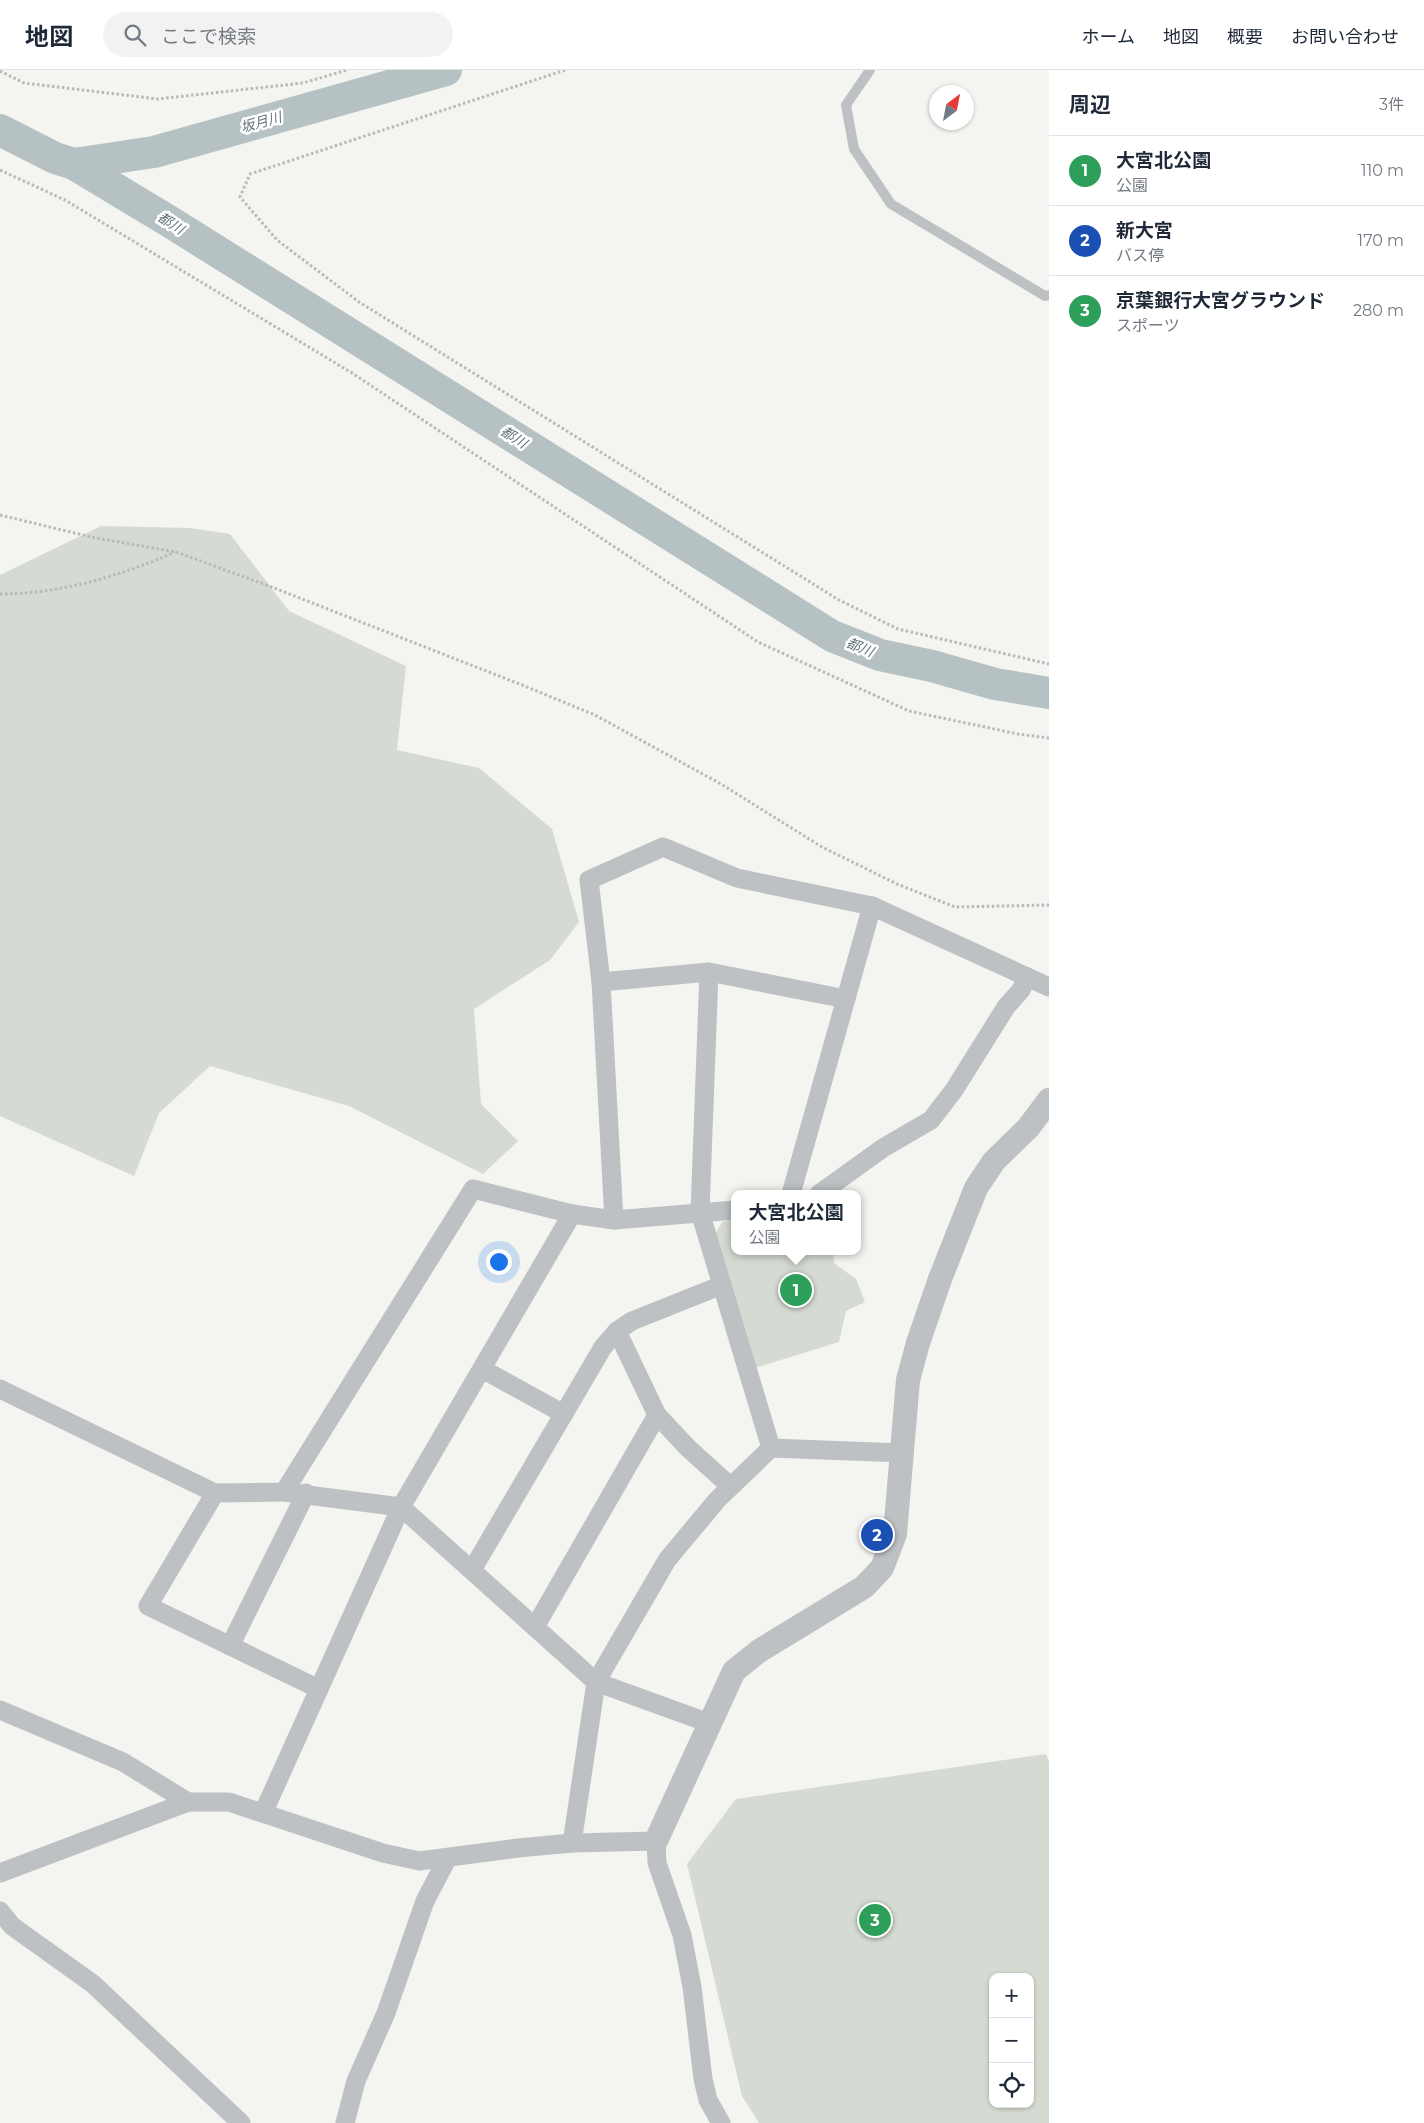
<!DOCTYPE html>
<html lang="ja">
<head>
<meta charset="utf-8">
<style>
	:root { --surface:#fff; --page:#f2f2f3; --text:#1f2937; --muted:#747a83; --line:#e0e1e3; --accent:#cf5435 }
	body { margin:0; font-family:Montserrat,"Noto Sans JP",sans-serif; background:var(--page); color:var(--text) }
	.controls { position:absolute; right:15px; bottom:15px; display:grid; overflow:hidden; border-radius:10px; box-shadow:0 1px 4px #0004 }
	.controls button { width:45px; height:45px; display:grid; place-items:center; padding:0; border:0; border-bottom:1px solid var(--line); background:var(--surface); color:var(--text); font:25px sans-serif }
	.compass { position:absolute; left:929px; top:15px; width:45px; height:45px; border-radius:50%; background:var(--surface); box-shadow:0 1px 4px #0004; rotate:32deg }
	.you { position:absolute; left:498px; top:1191px; width:18px; height:18px; margin:-12px; border:4px solid #fff; border-radius:50%; background:#1a73e8; box-shadow:0 0 0 8px #1a73e833 }
	.badge { display:grid; place-items:center; width:32px; height:32px; border-radius:50%; background:var(--accent); color:#fff; font-size:16px; font-weight:700 }
	.pin { position:absolute; translate:-50% -50%; border:2px solid #fff; box-shadow:0 1px 5px #0006 }
	.popup { position:absolute; left:731px; top:1120px; width:130px; height:65px; box-sizing:border-box; display:grid; place-content:center; border-radius:10px; background:var(--surface); filter:drop-shadow(0 1px 4px #0005); font-size:16px; white-space:nowrap; color:var(--muted) }
	.popup b { font-size:19px; color:var(--text) }
	.popup::after { content:''; position:absolute; left:50%; top:100%; margin-left:-10px; border:10px solid transparent; border-top-color:var(--surface) }
	.list { margin:0; padding:0; list-style:none }
	h2 { display:flex; justify-content:space-between; align-items:center; height:65px; margin:0; padding:0 20px; font-size:21px }
	h2 small { font-size:16px; font-weight:400; color:var(--muted) }
	.list li { display:grid; grid-template-columns:32px 1fr auto; gap:15px; align-items:center; box-sizing:border-box; height:70px; padding:0 20px; border-top:1px solid var(--line) }
	.list b { display:block; font-size:19px; white-space:nowrap }
	.list p { margin:0; font-size:16px; white-space:nowrap; color:var(--muted) }
	.list em { font-size:16px; font-style:normal; color:var(--muted) }
	.icon { flex:none; width:28px; height:28px; fill:none; stroke:currentColor; stroke-width:2; stroke-linecap:round; stroke-linejoin:round }
	.map { position:relative; flex:none; width:1049px; height:2053px; overflow:hidden }
	header { display:flex; align-items:center; gap:30px; box-sizing:border-box; height:70px; padding:0 25px; background:var(--surface); border-bottom:1px solid var(--line) }
	header strong { font-size:24px }
	nav { display:flex; gap:28px; margin-inline-start:auto; font-size:18px }
	.search { width:350px; height:45px; background:var(--page); display:flex; align-items:center; gap:12px; box-sizing:border-box; padding:0 18px; border-radius:28px; color:var(--muted); font-size:19px }
	main { display:flex }
	aside { flex:1; background:var(--surface) }
	.map>svg:first-child { display:block }
	.green { fill:#d5dad2; fill-rule:evenodd }
	.lines { fill:none; stroke-linecap:round; stroke-linejoin:round }
	.river { stroke:#b6c1c4; stroke-width:32 }
	.path { stroke:#b7babc; stroke-width:3; stroke-dasharray:2.5 2.5; stroke-linecap:butt }
	.service { stroke:#bdc1c4; stroke-width:10 }
	.minor { stroke:#bdc1c4; stroke-width:19 }
	.tertiary { stroke:#bdc1c4; stroke-width:24 }
	.labels { text-anchor:middle; dominant-baseline:central; stroke-width:5; stroke-linejoin:round; paint-order:stroke }
	.water-label { font-size:14px; font-style:italic; fill:#62757b; stroke:#fff }
</style>
</head>
<body>
<header>
<strong>地図</strong>
<div class="search"><svg class="icon" aria-label="search" viewBox="0 0 24 24"><circle cx="10" cy="10" r="6"/><path d="M15 15l6 6"/></svg>ここで検索</div>
<nav><a>ホーム</a><a>地図</a><a>概要</a><a>お問い合わせ</a></nav>
</header>
<main>
<div class="map">
<svg width="1049" height="2053" viewBox="0 0 1049 2053">
	<rect width="100%" height="100%" fill="#f4f4f0"/>
	<!-- green -->
	<g class="green">
		<path d="M101 456 190 458 230 464 289 541 406 596 397 680 479 698 552 759 579 852 550 890 474 939 481 1034 518 1071 483 1104 349 1036 210 996 159 1043 134 1106 0 1046V505Z"/>
		<path d="M735 1150V1181H833L834 1193 856 1209 865 1232 846 1241 839 1272 755 1298 714 1166 723 1151Z"/>
		<path d="M1046 1684 1049 1692V2053H759L742 2026 687 1794 736 1729ZM993 1907H1030V2034H993Z"/>
	</g>
	<g class="lines">
		<!-- river -->
		<g class="river">
			<path d="M0 60 55 88 74 94 167 150 832 566 880 585 932 596 995 614 1049 623"/>
			<path d="M74 94 154 82 446 0"/>
		</g>
		<!-- path -->
		<g class="path">
			<path d="M565 0 250 104 240 127 277 170 359 232 839 530 898 559 1049 594"/>
			<path d="M0 1 24 13 158 29 303 13 347 0"/>
			<path d="M0 100 65 130 352 303 758 572 909 641 1018 664 1049 668"/>
			<path d="M0 445 91 467 176 482 269 516 522 615 595 645 721 714 822 777 897 814 955 837 1049 835"/>
			<path d="M0 524C60 524 121 506 175 482"/>
		</g>
		<!-- service -->
		<path class="service" d="M870 0 846 35 854 79 891 134 1045 226 1049 225"/>
		<!-- minor -->
		<g class="minor">
			<path d="M709 902 700 1142 771 1378"/>
			<path d="M601 912 709 902 846 929"/>
			<path d="M791 1124 872 836"/>
			<path d="M819 1124 883 1078 931 1050 954 1020 1006 937 1021 920 1027 907"/>
			<path d="M614 1150 601 912 589 810 663 777 737 808 872 836 1049 917"/>
			<path d="M617 1261 657 1345 688 1378 730 1416"/>
			<path d="M482 1299 564 1344"/>
			<path d="M0 1319 215 1423 284 1422 473 1119 572 1144 614 1150 735 1140"/>
			<path d="M284 1422 401 1437 596 1612 709 1653"/>
			<path d="M215 1423 148 1536 319 1619"/>
			<path d="M472 1500 603 1277 617 1261 632 1251 722 1215"/>
			<path d="M535 1557 657 1345"/>
			<path d="M230 1576 306 1423"/>
			<path d="M0 1640 123 1692 188 1732"/>
			<path d="M264 1741 401 1437 572 1144"/>
			<path d="M572 1773 596 1612 667 1490 717 1430 771 1378 903 1383"/>
			<path d="M0 1803 188 1732H229L383 1783 419 1791 518 1778 572 1773 656 1771 657 1793 682 1865 692 1917 703 2009 708 2030 721 2053"/>
			<path d="M0 1841 12 1856 93 1914 241 2053"/>
			<path d="M345 2053 356 2011 386 1943 425 1831 447 1789"/>
		</g>
		<!-- tertiary -->
		<path class="tertiary" d="M656 1771 734 1601 759 1581 864 1517 882 1498 895 1464 908 1310 918 1273 940 1209 976 1118 994 1091 1028 1058 1049 1030"/>
	</g>
	<g class="labels">
		<!-- water labels -->
		<g class="water-label">
			<text transform="translate(261 52) rotate(-16)">坂月川</text>
			<text transform="translate(171 153) rotate(32)">都川</text>
			<text transform="translate(514 367) rotate(32)">都川</text>
			<text transform="translate(860 577) rotate(23)">都川</text>
		</g>
	</g>
</svg>
<div class="controls">
<button>+</button>
<button>−</button>
<button><svg class="icon" aria-label="locate" viewBox="0 0 24 24"><circle cx="12" cy="12" r="6"/><path d="M12 2v4M12 18v4M2 12h4M18 12h4"/></svg></button>
</div>
<svg class="compass" viewBox="-18 -18 36 36"><path d="M0-13l5 13h-10z" fill="#e53935"/><path d="M0 13l5-13h-10z" fill="#747a83"/></svg>
<div class="you"></div>
<div class="pin badge" style="left:796px;top:1220px;background:#2e9e5b">1</div>
<div class="popup"><b>大宮北公園</b>公園</div>
<div class="pin badge" style="left:877px;top:1465px;background:#1a4fb4">2</div>
<div class="pin badge" style="left:875px;top:1850px;background:#2e9e5b">3</div>
</div>
<aside>
<h2>周辺<small>3件</small></h2>
<ul class="list">
<li><span class="badge" style="background:#2e9e5b">1</span><div><b>大宮北公園</b><p>公園</p></div><em>110 m</em></li>
<li><span class="badge" style="background:#1a4fb4">2</span><div><b>新大宮</b><p>バス停</p></div><em>170 m</em></li>
<li><span class="badge" style="background:#2e9e5b">3</span><div><b>京葉銀行大宮グラウンド</b><p>スポーツ</p></div><em>280 m</em></li>
</ul>
</aside>
</main>
</body>
</html>
